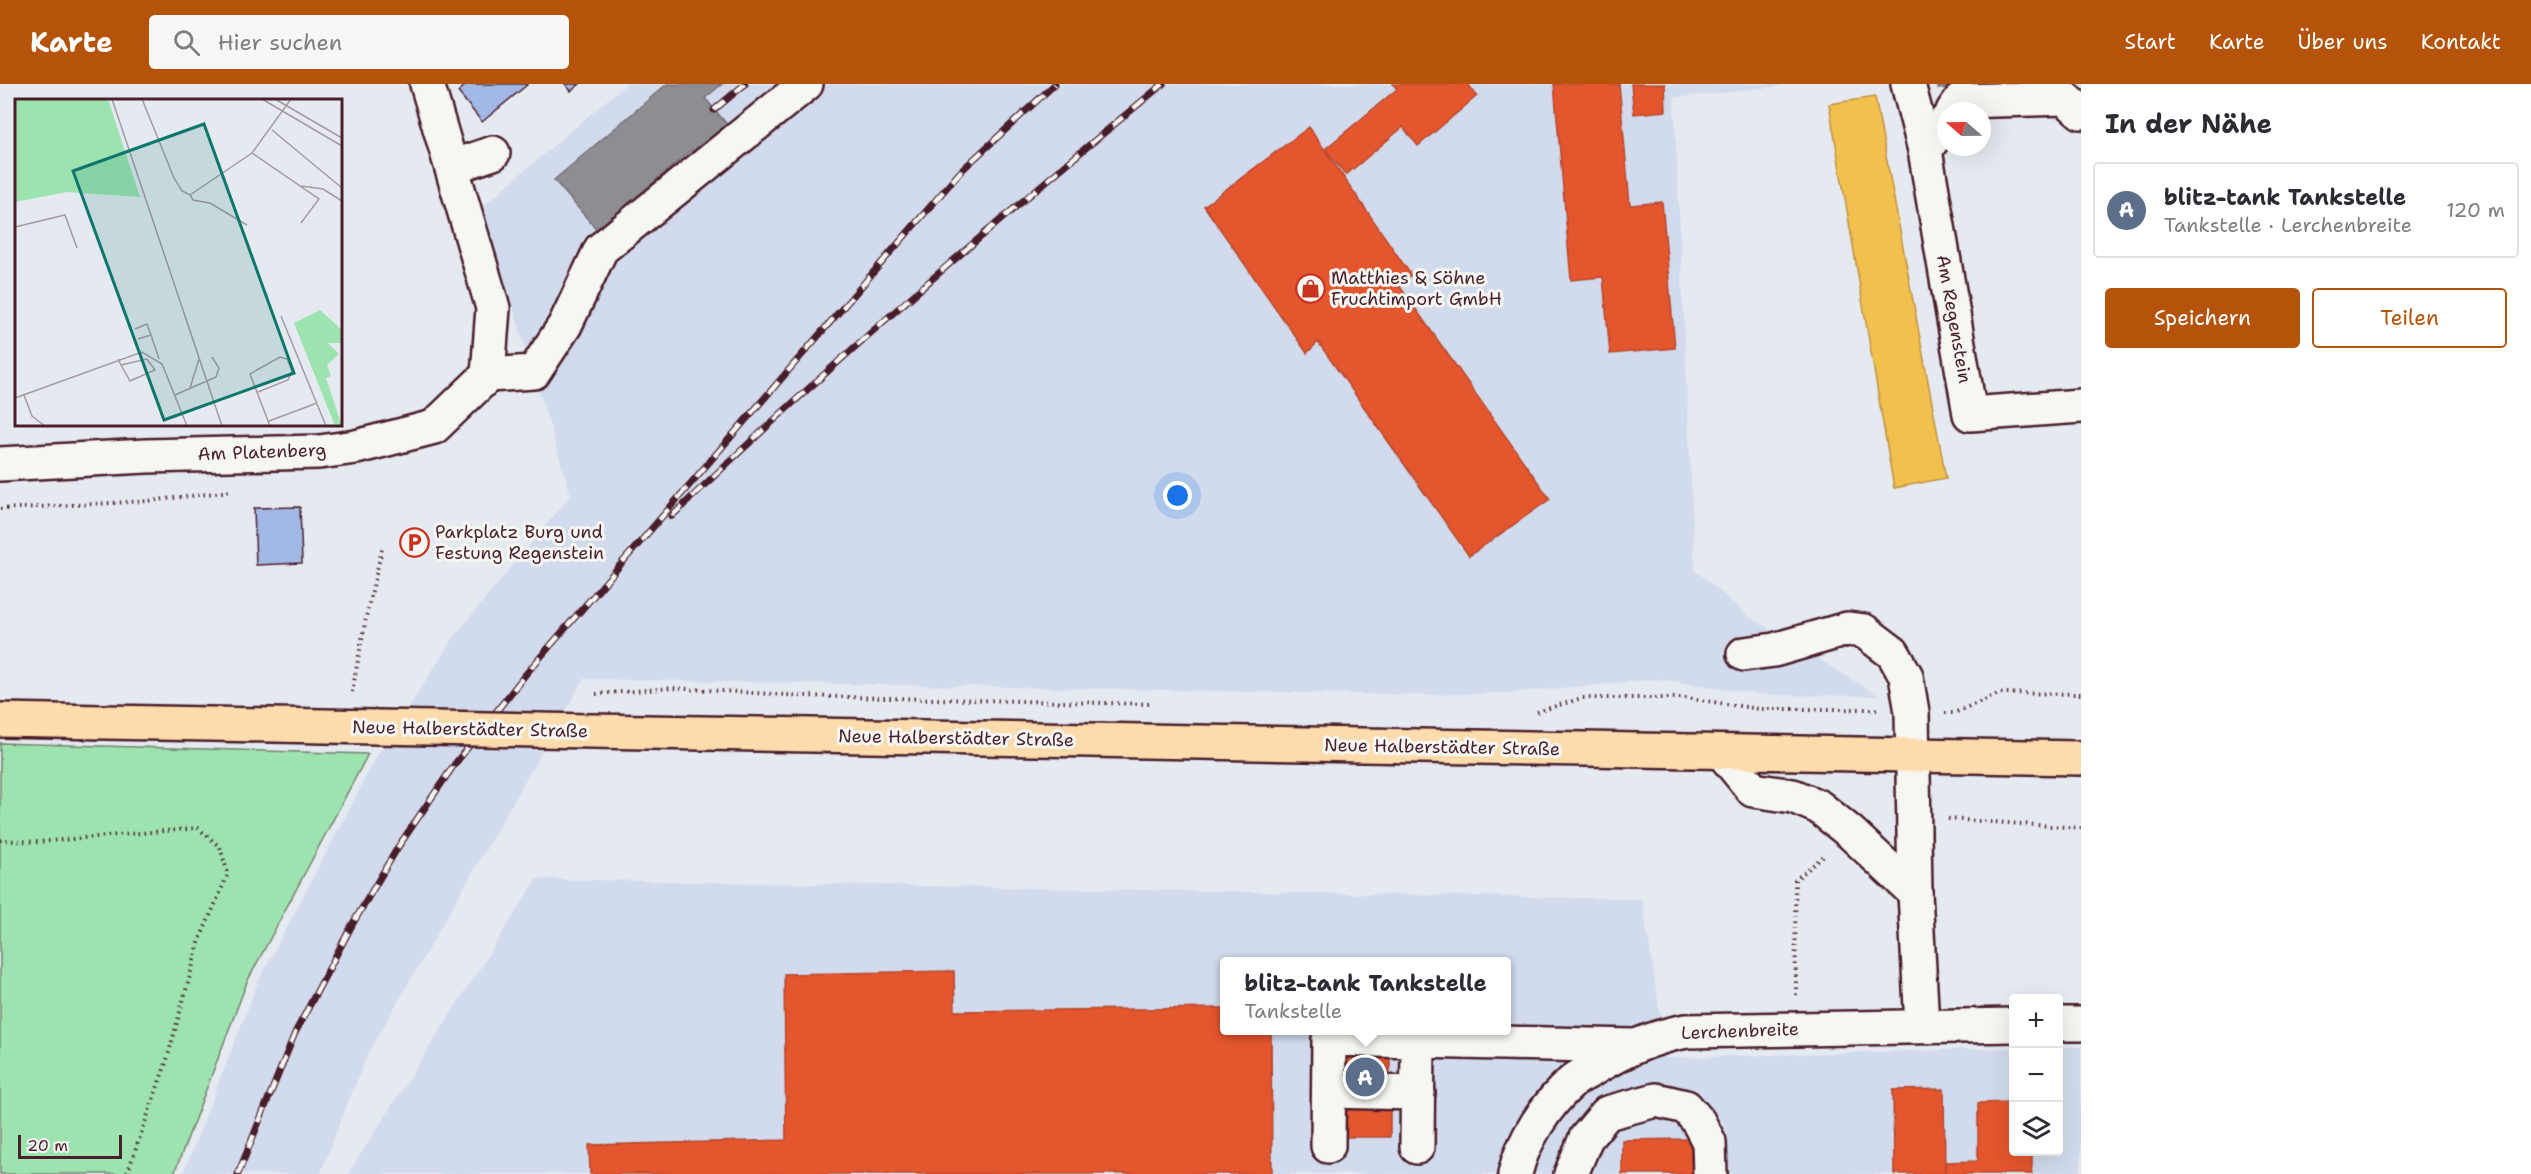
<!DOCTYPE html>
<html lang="de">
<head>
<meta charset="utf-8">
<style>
	:root { --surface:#fff; --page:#f7f7f7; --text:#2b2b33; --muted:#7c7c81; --line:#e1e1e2; --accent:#b45309 }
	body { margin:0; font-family:"Shantell Sans",sans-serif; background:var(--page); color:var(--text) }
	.controls { position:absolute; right:18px; bottom:18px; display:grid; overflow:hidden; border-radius:6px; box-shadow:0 6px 24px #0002 }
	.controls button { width:54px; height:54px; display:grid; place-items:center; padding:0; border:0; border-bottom:2px solid var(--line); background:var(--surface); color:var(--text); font:30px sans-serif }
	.compass { position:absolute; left:1937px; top:18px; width:54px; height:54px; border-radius:50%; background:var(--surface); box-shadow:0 6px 24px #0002; rotate:290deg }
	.scale { position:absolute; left:18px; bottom:15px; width:104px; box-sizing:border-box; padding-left:6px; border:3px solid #4a1f2b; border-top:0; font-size:16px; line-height:21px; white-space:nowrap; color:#4a1f2b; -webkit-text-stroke:4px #f6f6f2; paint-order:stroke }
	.you { position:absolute; left:1178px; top:412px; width:21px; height:21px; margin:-15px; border:4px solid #fff; border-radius:50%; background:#1a73e8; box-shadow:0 0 0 9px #1a73e833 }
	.badge { display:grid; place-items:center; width:39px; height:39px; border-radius:50%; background:var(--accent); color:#fff; font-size:20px; font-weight:700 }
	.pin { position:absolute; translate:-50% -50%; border:3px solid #fff; box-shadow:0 2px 6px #0006 }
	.popup { position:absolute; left:1220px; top:873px; width:291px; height:78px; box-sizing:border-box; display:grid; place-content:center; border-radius:6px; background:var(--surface); filter:drop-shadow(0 2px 4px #0005); font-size:20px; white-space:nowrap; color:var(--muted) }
	.popup b { font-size:22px; color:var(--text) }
	.popup::after { content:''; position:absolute; left:50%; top:100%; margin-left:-12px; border:12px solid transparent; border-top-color:var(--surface) }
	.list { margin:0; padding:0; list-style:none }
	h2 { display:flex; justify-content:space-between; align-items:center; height:78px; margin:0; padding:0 24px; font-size:26px }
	h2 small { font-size:20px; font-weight:400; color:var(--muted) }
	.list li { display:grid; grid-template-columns:39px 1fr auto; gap:18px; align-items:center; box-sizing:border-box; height:96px; margin:0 12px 12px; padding:0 12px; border:2px solid var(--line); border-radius:6px }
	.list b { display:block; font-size:22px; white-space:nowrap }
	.list p { margin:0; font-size:20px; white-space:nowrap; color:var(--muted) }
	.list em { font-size:20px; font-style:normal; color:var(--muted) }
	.actions { display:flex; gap:12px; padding:18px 24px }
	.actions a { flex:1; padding:14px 0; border:2px solid var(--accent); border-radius:6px; text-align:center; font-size:21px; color:var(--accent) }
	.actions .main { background:var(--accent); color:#fff }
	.icon { flex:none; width:33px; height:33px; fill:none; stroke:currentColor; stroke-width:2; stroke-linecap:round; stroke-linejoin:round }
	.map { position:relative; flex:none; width:2081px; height:1090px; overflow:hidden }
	header { display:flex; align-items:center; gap:36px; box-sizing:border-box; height:84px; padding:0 30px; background:var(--accent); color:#fff }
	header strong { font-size:28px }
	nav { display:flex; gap:33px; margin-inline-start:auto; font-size:21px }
	.search { width:420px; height:54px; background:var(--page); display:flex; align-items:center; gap:15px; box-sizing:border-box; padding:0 21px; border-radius:6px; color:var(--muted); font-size:22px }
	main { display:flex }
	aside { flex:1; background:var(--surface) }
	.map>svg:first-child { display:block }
	.built { fill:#d1dbed; fill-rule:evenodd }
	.green { fill:#9de3b0; stroke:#74816e; stroke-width:1.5 }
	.homes { fill:#f2c14e; stroke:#c09044; stroke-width:1.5 }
	.shops { fill:#e4572e; stroke:#b6462d; stroke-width:1.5 }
	.industry { fill:#8d8d92; stroke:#796c73; stroke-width:1.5 }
	.building { fill:#a2b9e7; stroke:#4a1f2b; stroke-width:1.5 }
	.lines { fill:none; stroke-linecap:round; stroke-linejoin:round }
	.minor-casing { stroke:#4a1f2b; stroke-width:38 }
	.major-casing { stroke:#4a1f2b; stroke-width:38 }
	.path { stroke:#4a1f2b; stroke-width:4; stroke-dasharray:1.5 4.5; stroke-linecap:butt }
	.minor { stroke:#f6f6f2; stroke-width:33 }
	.major { stroke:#fcdcac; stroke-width:33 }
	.rail-casing { stroke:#4a1f2b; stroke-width:7 }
	.rail { stroke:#f6f6f2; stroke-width:4.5; stroke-dasharray:14; stroke-linecap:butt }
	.major-bridge-casing { stroke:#4a1f2b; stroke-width:38; stroke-linecap:butt }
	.major-bridge { stroke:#fcdcac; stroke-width:33 }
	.labels { text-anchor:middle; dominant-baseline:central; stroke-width:6; stroke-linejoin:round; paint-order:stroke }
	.poi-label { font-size:18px; fill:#4a1f2b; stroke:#f6f6f2; text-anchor:start }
	.street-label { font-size:18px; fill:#4a1f2b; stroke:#f6f6f2 }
	.inset-road { fill:none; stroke:#a799a1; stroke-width:1.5 }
	.view { fill:#0f766e; fill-opacity:0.15; stroke:#0f766e; stroke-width:3 }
	.inset-edge { fill:none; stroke:#4a1f2b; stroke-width:3 }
</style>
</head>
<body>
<header>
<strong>Karte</strong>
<div class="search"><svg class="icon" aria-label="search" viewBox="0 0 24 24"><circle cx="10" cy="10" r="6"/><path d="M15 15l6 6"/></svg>Hier suchen</div>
<nav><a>Start</a><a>Karte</a><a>Über uns</a><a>Kontakt</a></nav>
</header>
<main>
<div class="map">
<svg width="2081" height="1090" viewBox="0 0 2081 1090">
	<rect width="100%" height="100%" fill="#e5eaf0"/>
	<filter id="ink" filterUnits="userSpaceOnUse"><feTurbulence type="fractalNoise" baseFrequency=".0167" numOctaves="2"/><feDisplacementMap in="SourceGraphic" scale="12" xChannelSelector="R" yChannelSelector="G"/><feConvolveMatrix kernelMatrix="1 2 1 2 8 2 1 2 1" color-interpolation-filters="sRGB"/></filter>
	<g filter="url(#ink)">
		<!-- built -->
		<g class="built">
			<path d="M626 0H1781V2L1674 14 1695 486 1748 532 1879 612 1767 611 1658 595 1508 609 1427 611 584 595 367 971 320 1090H183L258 898 377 672 456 550 571 411 482 123Z"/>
			<path d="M537 795 1642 815 1667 974 2013 964 2014 1068H2058L2059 963H2081V1090H348ZM1224 878H1506V946H1224Z"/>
		</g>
		<!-- green -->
		<path class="green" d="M0 659 368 670 247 898 174 1090H0Z"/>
		<!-- homes -->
		<path class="homes" d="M1875 13 1946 394 1894 404 1829 20Z"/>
		<!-- shops -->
		<g class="shops">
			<path d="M1393 0H1468L1477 12 1418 62 1403 43 1346 91 1325 65 1397 5Z"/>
			<path d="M1554 0H1619L1630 121 1662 118 1675 264 1610 270 1603 193 1571 196Z"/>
			<path d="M1631 0H1665L1666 27 1634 30Z"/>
			<path d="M1309 43 1411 191 1398 200 1550 415 1469 472 1318 258 1307 269 1204 122Z"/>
			<path d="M954 887 955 927 1224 924V946H1271L1272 1090H590L589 1061 786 1056 784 890Z"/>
			<rect x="1340" y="946" width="50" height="107"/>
			<path d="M1944 1005 1945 1090H1894L1893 1006Z"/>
			<path d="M2014 1018V1068H2032V1090H1945V1078L1978 1077V1019Z"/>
			<path d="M1692 1055V1090H1622V1056Z"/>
		</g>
		<!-- industry -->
		<g class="industry">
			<path d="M667 0H722L705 14 735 50 702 78 691 66 598 147 554 96Z"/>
			<path d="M1938 0H2048L1938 5Z"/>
		</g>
		<!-- building -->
		<g class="building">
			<path d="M467 0H528L482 38 458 8Z"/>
			<path d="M565 0H580L571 7Z"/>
			<path d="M300 423 302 479 256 481 254 424Z"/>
		</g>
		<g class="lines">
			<defs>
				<g id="minor">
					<path d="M1908 0 1925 66"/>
					<path d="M1953 27 1960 17 2065 14 2081 28"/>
					<path d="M1946 37 1925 66 1970 330 2081 322"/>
					<path d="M452 83 493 69"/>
					<path d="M488 291 534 288 565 241 601 165 806 0"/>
					<path d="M0 380 146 372 319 368 356 363 434 343 488 291 493 224 427 0"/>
					<path d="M1744 570 1774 566 1847 545 1864 547 1893 569 1906 592 1912 628 1915 809 1922 942"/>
					<path d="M1722 668 1753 706 1793 712 1819 723 1851 749 1915 809"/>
					<path d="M2058 940H2081"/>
					<path d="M1418 957 1634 962"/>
					<path d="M1329 1007 1418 1009"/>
					<path d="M1328 1062 1329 955 1418 957 1417 1063"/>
					<path d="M1515 1090C1522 1058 1547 1019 1573 997 1579 992 1589 988 1596 983 1627 965 1650 954 1686 947L2014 941"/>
					<path d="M1571 1090 1586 1054 1607 1029 1656 1016 1686 1023 1698 1037 1709 1058 1710 1090"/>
				</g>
				<g id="major">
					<path d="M0 636 377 643"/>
					<path d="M537 646 2081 674"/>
				</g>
			</defs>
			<!-- minor casing -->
			<use href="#minor" class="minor-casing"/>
			<!-- major casing -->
			<use href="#major" class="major-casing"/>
			<!-- path -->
			<g class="path">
				<path d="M0 425 148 417 232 407"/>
				<path d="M352 608 367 528 382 465"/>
				<path d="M596 610 673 604 802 612 1149 620"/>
				<path d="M1537 628 1582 614H1687L1759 625H1877"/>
				<path d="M1945 629H1954L2000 609 2081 610"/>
				<path d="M1948 735 2081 744"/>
				<path d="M0 756 38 758 198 744 220 763 228 790 200 855 166 979 127 1090"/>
				<path d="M1796 911 1795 796 1825 771"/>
			</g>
			<!-- minor -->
			<use href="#minor" class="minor"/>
			<!-- major -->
			<use href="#major" class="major"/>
			<defs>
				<g id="rail">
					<path d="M714 26 745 0"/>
					<path d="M672 432C829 281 995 138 1163 0"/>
					<path d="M238 1090 295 949 352 841 398 763 454 681 525 591 961 87 1055 0"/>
				</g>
			</defs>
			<!-- rail casing -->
			<use href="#rail" class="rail-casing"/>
			<!-- rail -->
			<use href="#rail" class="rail"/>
			<defs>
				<path id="major-bridge" d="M377 643 537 646"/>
			</defs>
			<!-- major-bridge casing -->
			<use href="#major-bridge" class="major-bridge-casing"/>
			<!-- major-bridge -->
			<use href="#major-bridge" class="major-bridge"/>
		</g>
	</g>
	<!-- icons -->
	<defs>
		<symbol id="shop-ring" viewBox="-11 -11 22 22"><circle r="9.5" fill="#f6f6f2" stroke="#c8321e" stroke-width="1.5"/><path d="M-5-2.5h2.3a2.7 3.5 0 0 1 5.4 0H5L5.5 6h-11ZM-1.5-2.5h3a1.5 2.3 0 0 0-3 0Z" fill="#c8321e"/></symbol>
		<symbol id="parking-ring" viewBox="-11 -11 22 22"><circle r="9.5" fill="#f6f6f2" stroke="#c8321e" stroke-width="1.5"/><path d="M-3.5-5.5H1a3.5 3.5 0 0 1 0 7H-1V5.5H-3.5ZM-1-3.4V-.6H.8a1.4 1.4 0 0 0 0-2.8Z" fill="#c8321e"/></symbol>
	</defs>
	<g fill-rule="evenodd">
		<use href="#shop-ring" x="1294" y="188" width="33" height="33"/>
		<use href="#parking-ring" x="398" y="442" width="33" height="33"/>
	</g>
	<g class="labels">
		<!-- poi labels -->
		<g class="poi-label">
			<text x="1331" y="194">Matthies &amp; Söhne<tspan x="1331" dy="21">Fruchtimport GmbH</tspan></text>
			<text x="435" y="448">Parkplatz Burg und<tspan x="435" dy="21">Festung Regenstein</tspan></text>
		</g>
		<!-- street labels -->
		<g class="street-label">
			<text transform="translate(1954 235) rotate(80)">Am Regenstein</text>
			<text transform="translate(262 368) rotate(-2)">Am Platenberg</text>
			<text transform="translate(470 645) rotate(1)">Neue Halberstädter Straße</text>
			<text transform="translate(956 654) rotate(1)">Neue Halberstädter Straße</text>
			<text transform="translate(1442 663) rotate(1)">Neue Halberstädter Straße</text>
			<text transform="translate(1740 947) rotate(-2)">Lerchenbreite</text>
		</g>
	</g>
	<!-- overview -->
	<g transform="translate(15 15)">
		<rect width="327" height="327" fill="#e5eaf0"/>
		<path d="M0 0H93L125 98 52 93 0 103ZM305 211 327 231V244H313L324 255 312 266 316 277 311 279 327 327H320L279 224Z" fill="#9de3b0"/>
		<path class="inset-road" d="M97 0 207 327M127 0 159 79 167 92 175 96 237 54 276 0M247 0 327 47M260 0 327 39M257 31 327 89M237 54 304 100 286 124M286 87 308 90 327 102M175 96 178 101 195 104 232 126M0 128 50 116 62 149M266 217 311 327M120 230 132 225 136 236 123 240M136 236 144 260M103 260 106 266 115 282 140 271 132 260 106 266M175 289 184 260M243 293 273 281 277 272 272 260 265 258 235 275 255 327M9 296 17 317 30 327M160 296 201 278 204 269 197 258M0 299 127 253 147 265 172 327M254 322 302 304"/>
		<path class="view" d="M189 25 279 274 149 321 58 72Z"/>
		<rect width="327" height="327" class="inset-edge"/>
	</g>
</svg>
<div class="controls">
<button>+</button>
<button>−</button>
<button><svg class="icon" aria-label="layers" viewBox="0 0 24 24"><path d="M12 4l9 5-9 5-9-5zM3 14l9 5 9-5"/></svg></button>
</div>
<svg class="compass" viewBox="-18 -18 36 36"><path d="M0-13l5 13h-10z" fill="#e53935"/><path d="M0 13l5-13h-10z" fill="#7c7c81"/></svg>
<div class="scale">20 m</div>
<div class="you"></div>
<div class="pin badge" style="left:1365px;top:993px;background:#5c6f8a">A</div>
<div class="popup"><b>blitz-tank Tankstelle</b>Tankstelle</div>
</div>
<aside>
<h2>In der Nähe<small></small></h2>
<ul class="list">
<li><span class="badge" style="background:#5c6f8a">A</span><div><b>blitz-tank Tankstelle</b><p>Tankstelle · Lerchenbreite</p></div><em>120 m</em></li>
</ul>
<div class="actions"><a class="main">Speichern</a><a>Teilen</a></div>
</aside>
</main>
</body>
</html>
